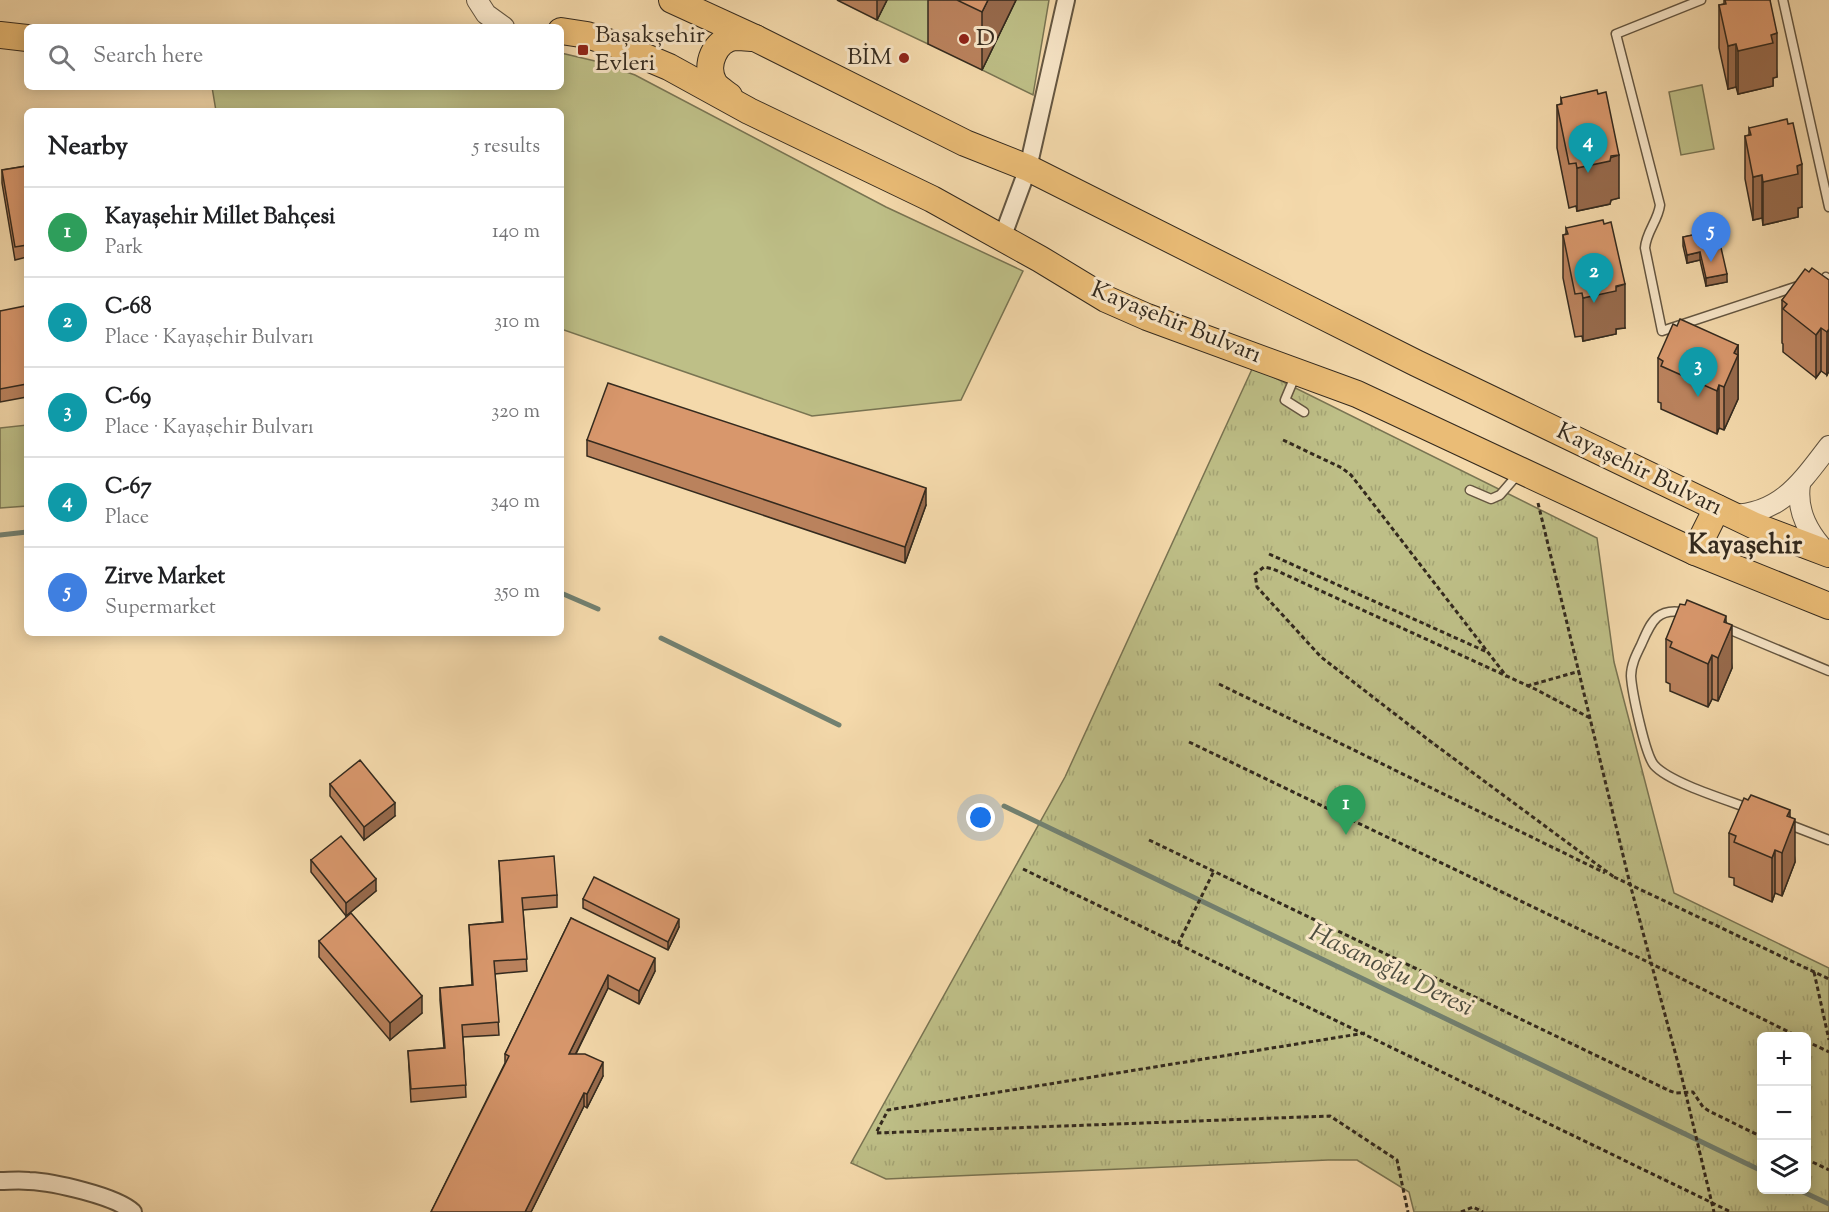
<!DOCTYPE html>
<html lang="en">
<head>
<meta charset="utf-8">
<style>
	:root { --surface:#fff; --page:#f6f6f6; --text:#202124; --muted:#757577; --line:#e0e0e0; --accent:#8f2418 }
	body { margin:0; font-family:"Sorts Mill Goudy",serif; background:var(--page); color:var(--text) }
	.controls { position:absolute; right:18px; bottom:18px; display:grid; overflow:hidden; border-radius:9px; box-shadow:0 3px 15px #0003 }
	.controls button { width:54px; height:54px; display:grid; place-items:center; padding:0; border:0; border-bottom:2px solid var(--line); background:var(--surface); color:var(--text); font:30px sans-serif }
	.you { position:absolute; left:981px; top:818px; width:21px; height:21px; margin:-15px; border:4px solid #fff; border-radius:50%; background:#1a73e8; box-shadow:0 0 0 9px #1a73e833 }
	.badge { display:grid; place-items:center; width:39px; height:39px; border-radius:50%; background:var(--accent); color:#fff; font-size:20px; font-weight:700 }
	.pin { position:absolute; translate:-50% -50px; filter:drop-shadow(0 2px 3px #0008) }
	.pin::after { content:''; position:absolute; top:32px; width:21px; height:18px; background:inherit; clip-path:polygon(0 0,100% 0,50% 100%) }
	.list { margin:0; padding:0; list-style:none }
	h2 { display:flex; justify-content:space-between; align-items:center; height:78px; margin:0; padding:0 24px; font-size:26px }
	h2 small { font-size:20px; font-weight:400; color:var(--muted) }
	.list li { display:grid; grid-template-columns:39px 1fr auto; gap:18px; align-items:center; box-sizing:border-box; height:90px; padding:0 24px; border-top:2px solid var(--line) }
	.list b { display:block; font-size:22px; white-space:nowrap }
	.list p { margin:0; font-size:20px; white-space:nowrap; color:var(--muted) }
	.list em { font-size:20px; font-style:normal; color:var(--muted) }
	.icon { flex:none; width:33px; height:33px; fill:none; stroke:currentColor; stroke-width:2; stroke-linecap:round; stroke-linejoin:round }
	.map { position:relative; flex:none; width:1829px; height:1212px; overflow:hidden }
	.search { position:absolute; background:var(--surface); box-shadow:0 3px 15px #0003; left:24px; top:24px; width:540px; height:66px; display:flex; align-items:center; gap:15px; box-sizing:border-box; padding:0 21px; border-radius:9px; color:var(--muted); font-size:22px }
	.panel { position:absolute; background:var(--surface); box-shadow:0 3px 15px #0003; left:24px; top:108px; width:540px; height:528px; border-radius:9px }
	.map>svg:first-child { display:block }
	.grass { fill:#bebf87; stroke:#797452; stroke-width:1.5 }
	.park { fill:url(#park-tufts); stroke:#797452; stroke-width:1.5; fill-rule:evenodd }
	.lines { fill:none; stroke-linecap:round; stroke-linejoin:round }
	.stream { stroke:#728070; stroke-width:5 }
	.service-casing { stroke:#645641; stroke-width:11 }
	.minor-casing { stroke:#645641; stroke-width:20 }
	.tertiary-casing { stroke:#645641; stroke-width:22 }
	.primary-casing { stroke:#342a1e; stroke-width:28 }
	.path { stroke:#342a1e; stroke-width:3; stroke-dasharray:4.5 3; stroke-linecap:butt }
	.service { stroke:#f8e6c8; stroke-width:8 }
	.minor { stroke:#f8e6c8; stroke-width:16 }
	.tertiary { stroke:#f8e6c8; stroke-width:20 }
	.primary { stroke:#eabc76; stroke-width:26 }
	.wall { fill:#ba825d; stroke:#342a1e; stroke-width:1.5 }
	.shaded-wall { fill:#976a4c; stroke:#342a1e; stroke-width:1.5 }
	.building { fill:#d8976c; stroke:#342a1e; stroke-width:1.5 }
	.poi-dot { fill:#8f2418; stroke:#f8e6c8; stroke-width:2 }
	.labels { text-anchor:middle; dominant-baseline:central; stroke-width:6; stroke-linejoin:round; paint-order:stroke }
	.poi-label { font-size:24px; fill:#342a1e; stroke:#f8e6c8; text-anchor:start }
	.street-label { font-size:24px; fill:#342a1e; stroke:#f8e6c8 }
	.water-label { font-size:26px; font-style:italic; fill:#4e4e40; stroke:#f8e6c8 }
	.quarter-label { font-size:27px; font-weight:bold; fill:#342a1e; stroke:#f8e6c8 }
</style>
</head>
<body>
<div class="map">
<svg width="1829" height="1212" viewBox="0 0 1829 1212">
	<defs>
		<pattern id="park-tufts" width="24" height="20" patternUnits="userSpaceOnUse" patternTransform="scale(1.5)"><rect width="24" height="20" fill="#bebf87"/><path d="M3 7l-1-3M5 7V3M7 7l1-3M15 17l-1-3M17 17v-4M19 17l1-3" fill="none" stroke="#a4a474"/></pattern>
	</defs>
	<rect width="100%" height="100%" fill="#f4d9ab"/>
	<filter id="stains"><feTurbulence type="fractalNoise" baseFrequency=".00333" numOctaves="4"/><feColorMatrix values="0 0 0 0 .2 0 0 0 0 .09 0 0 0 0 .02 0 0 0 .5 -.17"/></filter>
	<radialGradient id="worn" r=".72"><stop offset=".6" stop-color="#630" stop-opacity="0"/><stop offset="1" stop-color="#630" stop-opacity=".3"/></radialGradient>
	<!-- grass -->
	<g class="grass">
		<path d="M887 0H950L928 44 877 20Z"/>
		<path d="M1016 0H1049L1033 95 982 70Z"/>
		<path d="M561 53 595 61 635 75 886 207 1023 271 961 400 812 416 561 329V111H216L212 87H561Z"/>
		<path d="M1702 85 1714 149 1681 155 1669 92Z"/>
		<path d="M27 425V506L0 508V428Z"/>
	</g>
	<!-- park -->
	<path class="park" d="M1253 367 1597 538 1614 662 1674 893 1829 968V1212H1414L1409 1192 1357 1160H1328L886 1179 851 1163 1065 777ZM1762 1036H1806V1190H1762Z"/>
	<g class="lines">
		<!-- stream -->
		<g class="stream">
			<path d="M0 535 27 532"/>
			<path d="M561 593 598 609"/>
			<path d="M661 638 839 725"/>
			<path d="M1004 806 1762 1171"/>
			<path d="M1799 1190 1829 1204"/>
		</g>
		<defs>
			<g id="service">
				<path d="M1701 0 1616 34 1660 205C1658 221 1646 232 1645 248L1662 331 1801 285"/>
				<path d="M1783 0 1829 207"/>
				<path d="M1826 277 1829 279"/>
				<path d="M1296 374 1285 400 1304 412"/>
				<path d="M1470 490 1491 499 1500 495 1519 473"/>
				<path d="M1687 613C1657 606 1651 622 1641 645 1636 655 1631 665 1631 676 1632 692 1645 754 1654 765 1670 783 1727 800 1751 809"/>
				<path d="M1721 626 1829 671"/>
				<path d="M1785 823 1829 840"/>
			</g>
			<g id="minor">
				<path d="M1002 238 1028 168 1066 0"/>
				<path d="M0 1181C9 1181 19 1180 29 1181 53 1182 116 1196 133 1212"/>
			</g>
			<g id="tertiary">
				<path d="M477 0 486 14 504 27"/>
				<path d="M1800 484C1796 512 1809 534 1828 554"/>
				<path d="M1732 515C1781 514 1802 481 1829 446"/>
			</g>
			<g id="primary">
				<path d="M672 0 755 38 965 143 1028 168 1416 363 1755 526 1829 554"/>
				<path d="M561 31 587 35 617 45 669 67 749 111 932 199 1040 259 1106 299 1147 317 1357 394 1695 552 1829 606"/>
				<path d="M0 35 27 38"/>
				<path d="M729 96C724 92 717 88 714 83 704 65 715 40 735 37 741 37 749 38 755 38"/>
				<path d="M1695 552 1717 508"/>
			</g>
		</defs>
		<!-- service casing -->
		<use href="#service" class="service-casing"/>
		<!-- minor casing -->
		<use href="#minor" class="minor-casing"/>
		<!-- tertiary casing -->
		<use href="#tertiary" class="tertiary-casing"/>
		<!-- primary casing -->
		<use href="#primary" class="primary-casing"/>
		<!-- path -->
		<g class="path">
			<path d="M1283 440 1342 468 1351 475 1507 677"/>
			<path d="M1538 503 1630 884 1682 1078 1714 1212"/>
			<path d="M1269 554 1487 652"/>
			<path d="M1219 684 1605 873"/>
			<path d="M1527 686 1580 671"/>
			<path d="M1590 718 1535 689 1273 569 1264 567 1255 574 1257 587 1321 657 1430 741 1614 877"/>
			<path d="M1189 742 1652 964 1797 1036"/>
			<path d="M1149 840 1670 1091 1676 1093 1693 1092 1703 1107 1709 1111 1762 1137"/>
			<path d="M1023 869 1731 1212"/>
			<path d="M1614 877 1829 979"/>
			<path d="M1178 944 1214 871"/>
			<path d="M1814 972 1829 1040"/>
			<path d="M1365 1033 888 1110 876 1133 1330 1116 1397 1160 1408 1212"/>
			<path d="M1806 1041 1829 1052"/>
			<path d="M1806 1159 1829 1170"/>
			<path d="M1461 1212 1473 1207 1483 1212"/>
		</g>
		<!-- service -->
		<use href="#service" class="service"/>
		<!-- minor -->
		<use href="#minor" class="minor"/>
		<!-- tertiary -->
		<use href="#tertiary" class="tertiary"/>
		<!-- primary -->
		<use href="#primary" class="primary"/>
	</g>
	<!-- wall -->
	<g class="wall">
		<path d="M837 0H887L877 20Z"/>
		<path d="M928 0H1016L982 70 928 44Z"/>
		<path d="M1724 0H1770L1777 77 1773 78V86L1738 94 1736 87 1728 89 1719 48V5L1724 4Z"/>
		<path d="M1561 98 1619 198 1611 200 1610 204 1577 211 1576 206 1569 208 1557 148V105L1561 104Z"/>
		<path d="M1749 128 1802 207 1798 208V217L1763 225 1762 218 1753 220 1745 179V136L1749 135Z"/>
		<path d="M27 166V257L15 260 2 183V170Z"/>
		<path d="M1566 228 1625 328 1616 329V334L1583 341 1582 336 1575 337 1563 278V235L1566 234Z"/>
		<path d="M1717 230 1727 282 1706 286 1700 260 1687 263 1683 246V237Z"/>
		<path d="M1809 272 1829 280 1827 375 1821 371 1816 378 1783 352V344L1782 343V300Z"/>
		<path d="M0 311 27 315V398V397L0 402Z"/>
		<path d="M1738 345V399L1724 430 1719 428 1717 434 1661 409V403L1658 402V358Z"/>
		<path d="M587 440 926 505 905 563 587 456Z"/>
		<path d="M1726 622 1732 668 1718 701 1712 699 1708 707 1670 691V684L1666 682V639Z"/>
		<path d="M330 784 395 816 364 840 330 796Z"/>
		<path d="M1790 817 1795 862 1782 896 1775 893 1772 902 1734 885V878L1729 877V833Z"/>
		<path d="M311 860 376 891 346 916 311 872Z"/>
		<path d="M499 861 557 895V907L523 910 527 971 495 974 499 1035 463 1037 466 1097 411 1102 408 1051 444 1048 440 1000V988L472 985 469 925 502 922Z"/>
		<path d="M583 899 679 927 668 950 583 908Z"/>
		<path d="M571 918 655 971 639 1004 608 988 576 1054 603 1076 587 1108 584 1106 531 1212H431L505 1063V1054Z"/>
		<path d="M319 941 422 1013 390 1040 319 957Z"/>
	</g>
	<!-- shaded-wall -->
	<g class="shaded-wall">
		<path d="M877 0H887L877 20Z"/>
		<path d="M988 0H1016L982 70V12Z"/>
		<path d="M1777 33V77L1773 78V86L1738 94V51L1771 35Z"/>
		<path d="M1736 44V87L1728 89V46Z"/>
		<path d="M1619 155V198L1611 200 1610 204 1577 211V168Z"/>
		<path d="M1802 164V207L1798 208V217L1763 225V182L1797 166Z"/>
		<path d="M1762 175V218L1753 220V177Z"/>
		<path d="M1700 252V260L1687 263V255Z"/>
		<path d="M1727 274V282L1706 286V278Z"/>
		<path d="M1625 284V328L1616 329V334L1583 341V298Z"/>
		<path d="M1821 328V371L1816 378V335Z"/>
		<path d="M1829 329V372L1827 375V332Z"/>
		<path d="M1738 345V399L1724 430V387L1734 353Z"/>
		<path d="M1719 385V428L1717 434V391Z"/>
		<path d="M926 488V505L905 563V547Z"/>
		<path d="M1726 616V639L1732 625V668L1718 701V658L1724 622Z"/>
		<path d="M1712 655V699L1708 707V664Z"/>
		<path d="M395 803V816L364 840V827Z"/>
		<path d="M1790 810V833L1795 819V862L1782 896V853L1787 816Z"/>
		<path d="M1775 850V893L1772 902V858Z"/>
		<path d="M376 879V891L346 916V903Z"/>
		<path d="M679 919V927L668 950V942Z"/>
		<path d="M655 958V971L639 1004V991Z"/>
		<path d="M608 975V988L569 1067V1054Z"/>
		<path d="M422 996V1013L390 1040V1023Z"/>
		<path d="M603 1062V1076L587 1108V1094Z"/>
		<path d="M584 1093V1106L531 1212H525Z"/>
	</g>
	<!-- building -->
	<g class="building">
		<path d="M957 0H988L982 12Z"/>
		<path d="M1725 0H1770L1777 33 1771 35 1773 43 1738 51 1736 44 1728 46 1719 5 1726 4Z"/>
		<path d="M1597 90 1598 94 1606 92 1619 155 1611 156 1610 161 1577 168 1576 163 1569 164 1557 105 1562 104 1561 98Z"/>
		<path d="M1787 119 1788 124 1793 123 1802 164 1797 166 1798 174 1763 182 1762 175 1753 177 1745 136 1751 135 1749 128Z"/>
		<path d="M27 166V245L15 247 2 170Z"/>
		<path d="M1603 220 1604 224 1611 222 1625 284 1616 286V291L1583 298 1582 293 1575 294 1563 235 1568 234 1566 228Z"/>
		<path d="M1717 230 1727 274 1706 278 1700 252 1687 255 1683 237Z"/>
		<path d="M1812 268 1829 280V329L1827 332 1821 328 1816 335 1783 309 1787 304 1782 300 1805 269 1809 272Z"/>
		<path d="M25 306 27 315V386V384L0 389V311Z"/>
		<path d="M1680 319 1738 345 1734 353 1738 355 1724 387 1719 385 1717 391 1661 366 1663 361 1658 358 1673 324 1677 326Z"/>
		<path d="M608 383 926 488 905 547 587 440Z"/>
		<path d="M1687 600 1726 616 1724 622 1732 625 1718 658 1712 655 1708 664 1670 647 1672 642 1666 639 1680 604 1685 605Z"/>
		<path d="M360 760 395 803 364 827 330 784Z"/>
		<path d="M1751 795 1790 810 1787 816 1795 819 1782 853 1775 850 1772 858 1734 842 1736 836 1729 833 1744 798 1748 800Z"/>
		<path d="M341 836 376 879 346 903 311 860Z"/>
		<path d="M554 856 557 895 522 898 527 959 494 961 499 1022 462 1025 466 1085 411 1089 408 1051 445 1048 440 988 473 985 469 925 503 922 499 861Z"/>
		<path d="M594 877 679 919 668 942 583 899Z"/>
		<path d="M351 913 422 996 390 1023 319 941Z"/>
		<path d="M571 918 655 958 639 991 608 975 569 1054H585L603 1062 587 1094 584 1093 525 1212H431L509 1056 505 1054Z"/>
	</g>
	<!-- markers -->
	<g class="poi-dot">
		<circle cx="964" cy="39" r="6"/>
		<rect x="577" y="44" width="12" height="12" rx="3"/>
		<circle cx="904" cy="58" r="6"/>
	</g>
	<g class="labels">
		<!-- poi labels -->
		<g class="poi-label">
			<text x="595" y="36">Başakşehir<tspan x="595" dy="28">Evleri</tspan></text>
			<text x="976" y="39">D</text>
			<text x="892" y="58" text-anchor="end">BİM</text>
		</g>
		<!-- street labels -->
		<g class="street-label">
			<text transform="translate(1176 323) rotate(22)">Kayaşehir Bulvarı</text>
			<text transform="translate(1639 470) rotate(26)">Kayaşehir Bulvarı</text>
		</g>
		<!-- water labels -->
		<g class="water-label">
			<text transform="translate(1391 971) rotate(26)">Hasanoğlu Deresi</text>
		</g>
		<!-- quarter labels -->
		<g class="quarter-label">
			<text x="1745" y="546">Kayaşehir</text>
		</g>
	</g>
	<rect width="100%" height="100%" filter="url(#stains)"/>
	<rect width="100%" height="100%" fill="url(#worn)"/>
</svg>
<div class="controls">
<button>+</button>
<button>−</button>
<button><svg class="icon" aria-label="layers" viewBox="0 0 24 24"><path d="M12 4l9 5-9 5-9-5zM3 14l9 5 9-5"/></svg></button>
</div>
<div class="you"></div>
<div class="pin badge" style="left:1346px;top:835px;background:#2e9e5b">1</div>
<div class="pin badge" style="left:1594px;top:303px;background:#0f9aa8">2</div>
<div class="pin badge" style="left:1698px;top:397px;background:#0f9aa8">3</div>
<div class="pin badge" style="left:1588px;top:173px;background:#0f9aa8">4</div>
<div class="pin badge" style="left:1711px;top:262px;background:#3f7fe0">5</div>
<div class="search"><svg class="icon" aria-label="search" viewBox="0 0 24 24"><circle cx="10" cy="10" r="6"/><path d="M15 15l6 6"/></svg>Search here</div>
<section class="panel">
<h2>Nearby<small>5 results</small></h2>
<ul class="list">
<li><span class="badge" style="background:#2e9e5b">1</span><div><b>Kayaşehir Millet Bahçesi</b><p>Park</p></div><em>140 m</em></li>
<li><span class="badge" style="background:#0f9aa8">2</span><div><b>C-68</b><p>Place · Kayaşehir Bulvarı</p></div><em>310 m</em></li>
<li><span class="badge" style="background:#0f9aa8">3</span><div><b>C-69</b><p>Place · Kayaşehir Bulvarı</p></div><em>320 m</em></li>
<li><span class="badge" style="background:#0f9aa8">4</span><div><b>C-67</b><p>Place</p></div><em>340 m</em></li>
<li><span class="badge" style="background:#3f7fe0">5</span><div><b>Zirve Market</b><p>Supermarket</p></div><em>350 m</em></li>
</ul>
</section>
</div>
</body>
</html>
